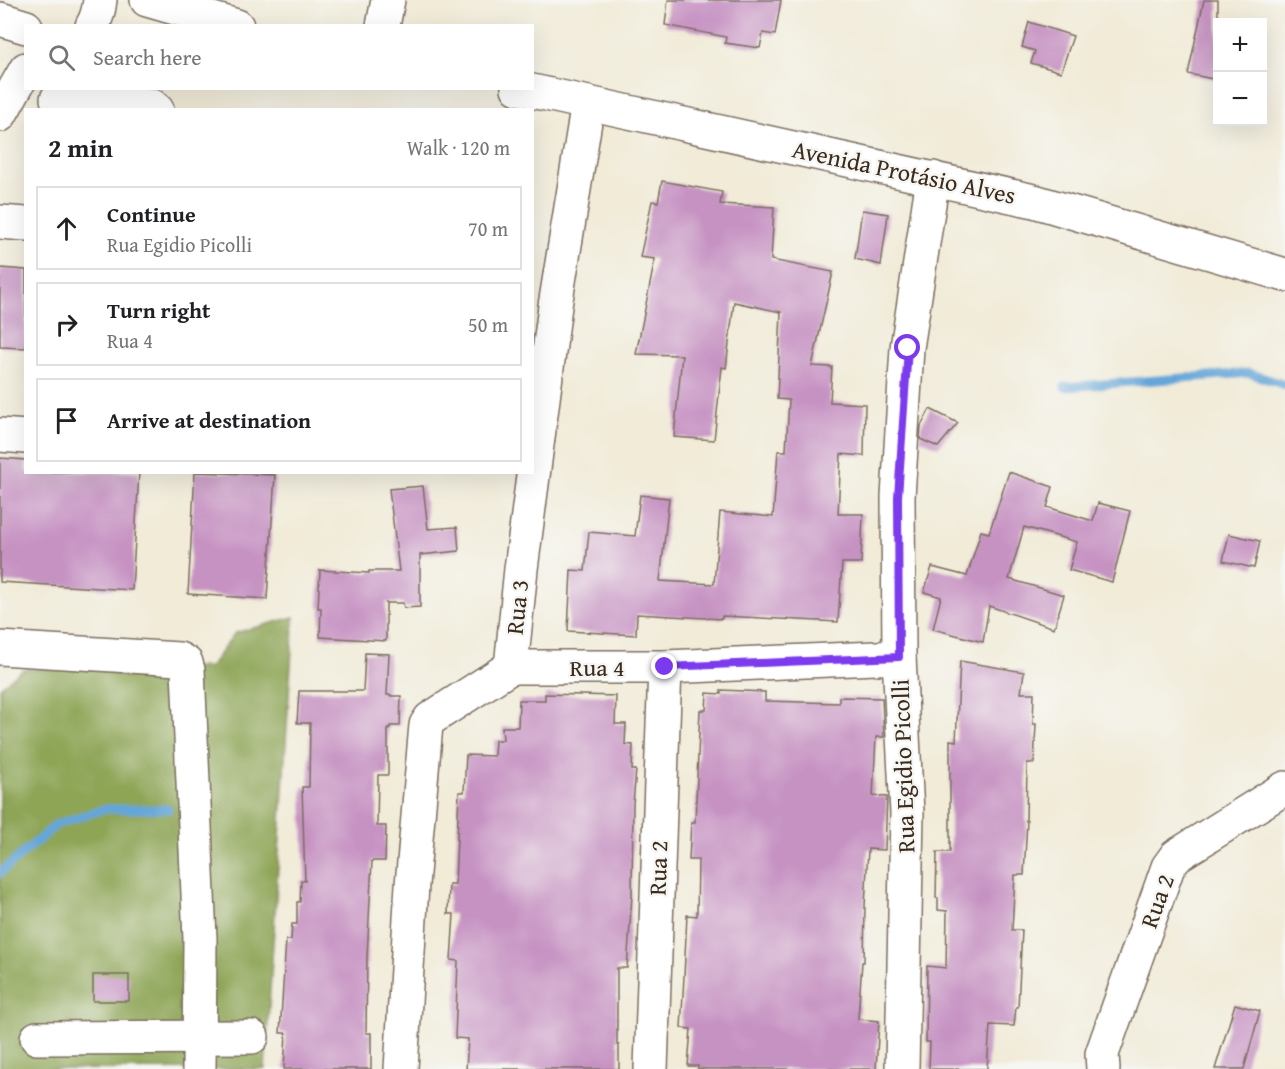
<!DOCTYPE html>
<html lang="en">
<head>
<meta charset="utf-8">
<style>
	:root { --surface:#fff; --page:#f6f6f6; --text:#202124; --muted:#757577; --line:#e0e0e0 }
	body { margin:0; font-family:"Gentium Book Plus",serif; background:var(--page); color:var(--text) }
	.controls { position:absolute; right:18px; top:18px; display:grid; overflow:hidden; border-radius:0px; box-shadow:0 6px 24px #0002 }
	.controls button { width:54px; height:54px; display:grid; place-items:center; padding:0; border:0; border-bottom:2px solid var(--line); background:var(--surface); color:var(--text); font:30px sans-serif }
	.stop { position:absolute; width:18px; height:18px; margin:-14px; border:4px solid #7c3aed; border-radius:50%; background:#fff }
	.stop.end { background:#7c3aed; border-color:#fff; box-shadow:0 2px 6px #0008 }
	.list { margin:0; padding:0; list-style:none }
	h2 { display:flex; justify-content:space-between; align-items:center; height:78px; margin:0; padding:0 24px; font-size:26px }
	h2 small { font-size:20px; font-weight:400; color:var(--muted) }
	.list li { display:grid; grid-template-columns:39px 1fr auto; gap:18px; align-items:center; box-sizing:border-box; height:84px; margin:0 12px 12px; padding:0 12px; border:2px solid var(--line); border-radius:0px }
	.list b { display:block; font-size:22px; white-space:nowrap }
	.list p { margin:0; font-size:20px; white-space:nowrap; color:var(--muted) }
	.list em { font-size:20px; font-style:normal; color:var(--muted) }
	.icon { flex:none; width:33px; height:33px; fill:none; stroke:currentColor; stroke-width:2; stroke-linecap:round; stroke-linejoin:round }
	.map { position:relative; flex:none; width:1285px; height:1069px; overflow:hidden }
	.search { position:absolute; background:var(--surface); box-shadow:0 6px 24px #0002; left:24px; top:24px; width:510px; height:66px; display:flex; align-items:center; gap:15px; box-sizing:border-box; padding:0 21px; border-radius:0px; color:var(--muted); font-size:22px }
	.panel { position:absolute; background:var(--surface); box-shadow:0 6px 24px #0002; left:24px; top:108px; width:510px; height:366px; border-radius:0px }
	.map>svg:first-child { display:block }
	.forest { fill:#8ea556; stroke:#64683a; stroke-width:1.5 }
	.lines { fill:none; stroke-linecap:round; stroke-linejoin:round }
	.stream { stroke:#65a6d8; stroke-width:9 }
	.building { fill:#c692c2 }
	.minor-casing { stroke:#7b6e5f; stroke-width:36 }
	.major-casing { stroke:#7b6e5f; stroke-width:36 }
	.minor { stroke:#fff; stroke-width:33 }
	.major { stroke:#fff; stroke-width:33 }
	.route { stroke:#7c3aed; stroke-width:8 }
	.labels { text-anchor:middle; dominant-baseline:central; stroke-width:5; stroke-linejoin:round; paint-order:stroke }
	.street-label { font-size:24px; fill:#3b2a1e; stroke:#f6f6f2 }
</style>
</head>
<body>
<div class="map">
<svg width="1285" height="1069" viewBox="0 0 1285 1069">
	<rect width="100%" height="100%" fill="#f6f6f2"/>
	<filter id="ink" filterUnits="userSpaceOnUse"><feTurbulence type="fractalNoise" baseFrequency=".0167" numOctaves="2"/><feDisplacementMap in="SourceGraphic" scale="12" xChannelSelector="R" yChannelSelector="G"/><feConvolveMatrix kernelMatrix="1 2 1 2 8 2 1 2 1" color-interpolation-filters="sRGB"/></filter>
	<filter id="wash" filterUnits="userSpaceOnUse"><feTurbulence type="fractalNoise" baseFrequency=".008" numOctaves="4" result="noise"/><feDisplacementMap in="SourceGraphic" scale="24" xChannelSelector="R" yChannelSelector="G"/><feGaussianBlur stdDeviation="1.35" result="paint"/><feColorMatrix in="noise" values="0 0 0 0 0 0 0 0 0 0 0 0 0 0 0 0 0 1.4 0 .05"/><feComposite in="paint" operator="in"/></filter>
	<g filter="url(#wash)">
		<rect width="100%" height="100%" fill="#f1ebd8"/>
		<!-- forest -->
		<path class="forest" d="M294 617 265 1069H0V687L23 669 210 667 235 633Z"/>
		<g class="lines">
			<!-- stream -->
			<g class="stream">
				<path d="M1065 387 1249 373 1285 385"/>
				<path d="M0 873 57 824 104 809H168"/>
			</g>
		</g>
		<g id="blocks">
			<!-- building -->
			<g class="building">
				<path d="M668 0H781L775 35 763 33 760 48 725 43 726 37 665 25Z"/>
				<path d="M1204 0H1218V80L1188 74Z"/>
				<path d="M1029 22 1073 36 1061 72 1031 63 1035 51 1022 47Z"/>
				<path d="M662 181 722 192 720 204 774 207 771 260 833 272 812 366 832 367 830 402 865 404 864 456 841 454 838 514H863L861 563H842L838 622 722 616V619L637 614 636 635 568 631 571 570 585 571 589 532 635 536 640 495 669 498 660 581 714 584 720 512 773 517 778 451H786L789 400 777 399 781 312 734 302 726 368 722 367 714 440 674 437 682 355 636 354 655 259 640 257 652 201 658 202Z"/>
				<path d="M862 210 888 214 881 265 855 259Z"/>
				<path d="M0 268 26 270V348L0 347Z"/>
				<path d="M930 409 958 423 938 447 920 439 921 426Z"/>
				<path d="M0 458 26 460V472H139L132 590 0 582Z"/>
				<path d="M195 472 275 475 267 599 188 594Z"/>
				<path d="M1009 472 1053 487 1047 507 1093 521 1098 503 1130 511 1112 582 1069 570 1077 542 1024 527 1009 579 1064 595 1054 628 989 606 983 642 933 629 941 597 924 592 932 567 967 576 981 531 989 533Z"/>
				<path d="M423 486 428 529 457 527 459 551 420 555V607L404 608 403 603H386V641L320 637 321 608H318L320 570 369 573V571H399L389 489Z"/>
				<path d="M1229 534 1260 541 1254 568 1223 561Z"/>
				<path d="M365 653 389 654 387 695H391V696H401L400 726H390V728H388V775H378L377 826H386L385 861H372L367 957 366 1033H371V1069H284L286 1033H280L286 940H291L292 924H297V902H300L301 880 305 881 302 787H309L310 723H297L299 691H363Z"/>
				<path d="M960 661 1024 672 1021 693H1034L1033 724H1036L1034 763H1027L1026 821H1027L1024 875H1015L1012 930H1022L1018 1007H1016L1014 1026 990 1025 987 1069H929L930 1042H926L927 966 946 968 947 911 938 910V898H936L937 852H950V740L956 741Z"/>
				<path d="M721 690 765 692V701L839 703V697L882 698 884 737H876L873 796 887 797 885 850 868 849 865 906 864 962H862L858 1019 879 1021 876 1069H698V1066H688L691 1029 681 1028 684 977 687 915 697 916 698 860H689L691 822H695L700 710H706L707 693 721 694Z"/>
				<path d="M545 694 616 696 615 724H626L625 744 633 745 632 770H636L633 804 632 895 627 968H617V1045H619V1069H466L468 1039 455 1038 458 961 451 960 454 914H448L449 884H455L459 792H464L466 755 494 756 495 740H503L502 727H518L519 700H545Z"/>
				<rect x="93" y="975" width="36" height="26"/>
				<path d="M1235 1004 1260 1011 1244 1069H1215Z"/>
			</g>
		</g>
	</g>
	<g filter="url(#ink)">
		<use href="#blocks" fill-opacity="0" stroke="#7b6e5f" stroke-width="1.5"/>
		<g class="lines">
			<defs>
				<g id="minor">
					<path d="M383 26 388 0"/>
					<path d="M57 99 151 105 157 110"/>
					<path d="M0 115 26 69"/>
					<path d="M0 222 26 224"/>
					<path d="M0 435 26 437"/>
					<path d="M0 648 179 659 186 663 188 670 200 939 199 1069"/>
					<path d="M511 667H665L899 657"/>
					<path d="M37 1038 252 1037"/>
					<path d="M401 1069 412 885 426 725 430 719 511 667 521 569 555 306 588 103"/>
					<path d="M651 1069 665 667"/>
					<path d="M902 1069 907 813 899 657 898 497 907 348 933 178"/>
					<path d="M1103 1069 1102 1054 1168 867 1176 856 1285 788"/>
				</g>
				<g id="major">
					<path d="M147 0 237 26"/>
					<path d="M0 19 26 27"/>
					<path d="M92 26C97 18 99 9 100 0"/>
					<path d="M518 88 588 103 1034 201 1285 275"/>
				</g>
			</defs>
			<!-- minor casing -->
			<use href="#minor" class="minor-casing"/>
			<!-- major casing -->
			<use href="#major" class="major-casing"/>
			<!-- minor -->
			<use href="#minor" class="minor"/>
			<!-- major -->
			<use href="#major" class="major"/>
		</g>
	</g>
	<g class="lines" filter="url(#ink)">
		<!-- route -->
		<path class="route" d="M665 667 899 657 898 497 908 348"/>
	</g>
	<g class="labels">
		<!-- street labels -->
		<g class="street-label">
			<text transform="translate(904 172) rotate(12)">Avenida Protásio Alves</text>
			<text transform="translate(517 607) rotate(-84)">Rua 3</text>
			<text x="597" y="667">Rua 4</text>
			<text transform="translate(903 766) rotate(-92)">Rua Egidio Picolli</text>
			<text transform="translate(658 868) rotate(-88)">Rua 2</text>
			<text transform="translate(1157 901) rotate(-70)">Rua 2</text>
		</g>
	</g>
</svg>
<div class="controls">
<button>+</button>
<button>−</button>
</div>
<div class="stop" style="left:908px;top:348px"></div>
<div class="stop end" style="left:665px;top:667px"></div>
<div class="search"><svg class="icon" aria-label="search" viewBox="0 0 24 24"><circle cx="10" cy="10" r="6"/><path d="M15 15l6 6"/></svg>Search here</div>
<section class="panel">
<h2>2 min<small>Walk · 120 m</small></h2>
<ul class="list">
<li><svg class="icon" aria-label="ahead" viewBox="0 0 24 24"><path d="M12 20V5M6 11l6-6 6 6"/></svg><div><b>Continue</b><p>Rua Egidio Picolli</p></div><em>70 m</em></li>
<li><svg class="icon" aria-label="right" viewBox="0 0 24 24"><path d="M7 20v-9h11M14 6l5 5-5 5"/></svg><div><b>Turn right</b><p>Rua 4</p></div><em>50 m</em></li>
<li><svg class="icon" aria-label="arrive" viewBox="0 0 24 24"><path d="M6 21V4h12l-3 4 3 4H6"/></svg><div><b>Arrive at destination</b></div></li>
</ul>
</section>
</div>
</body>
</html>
